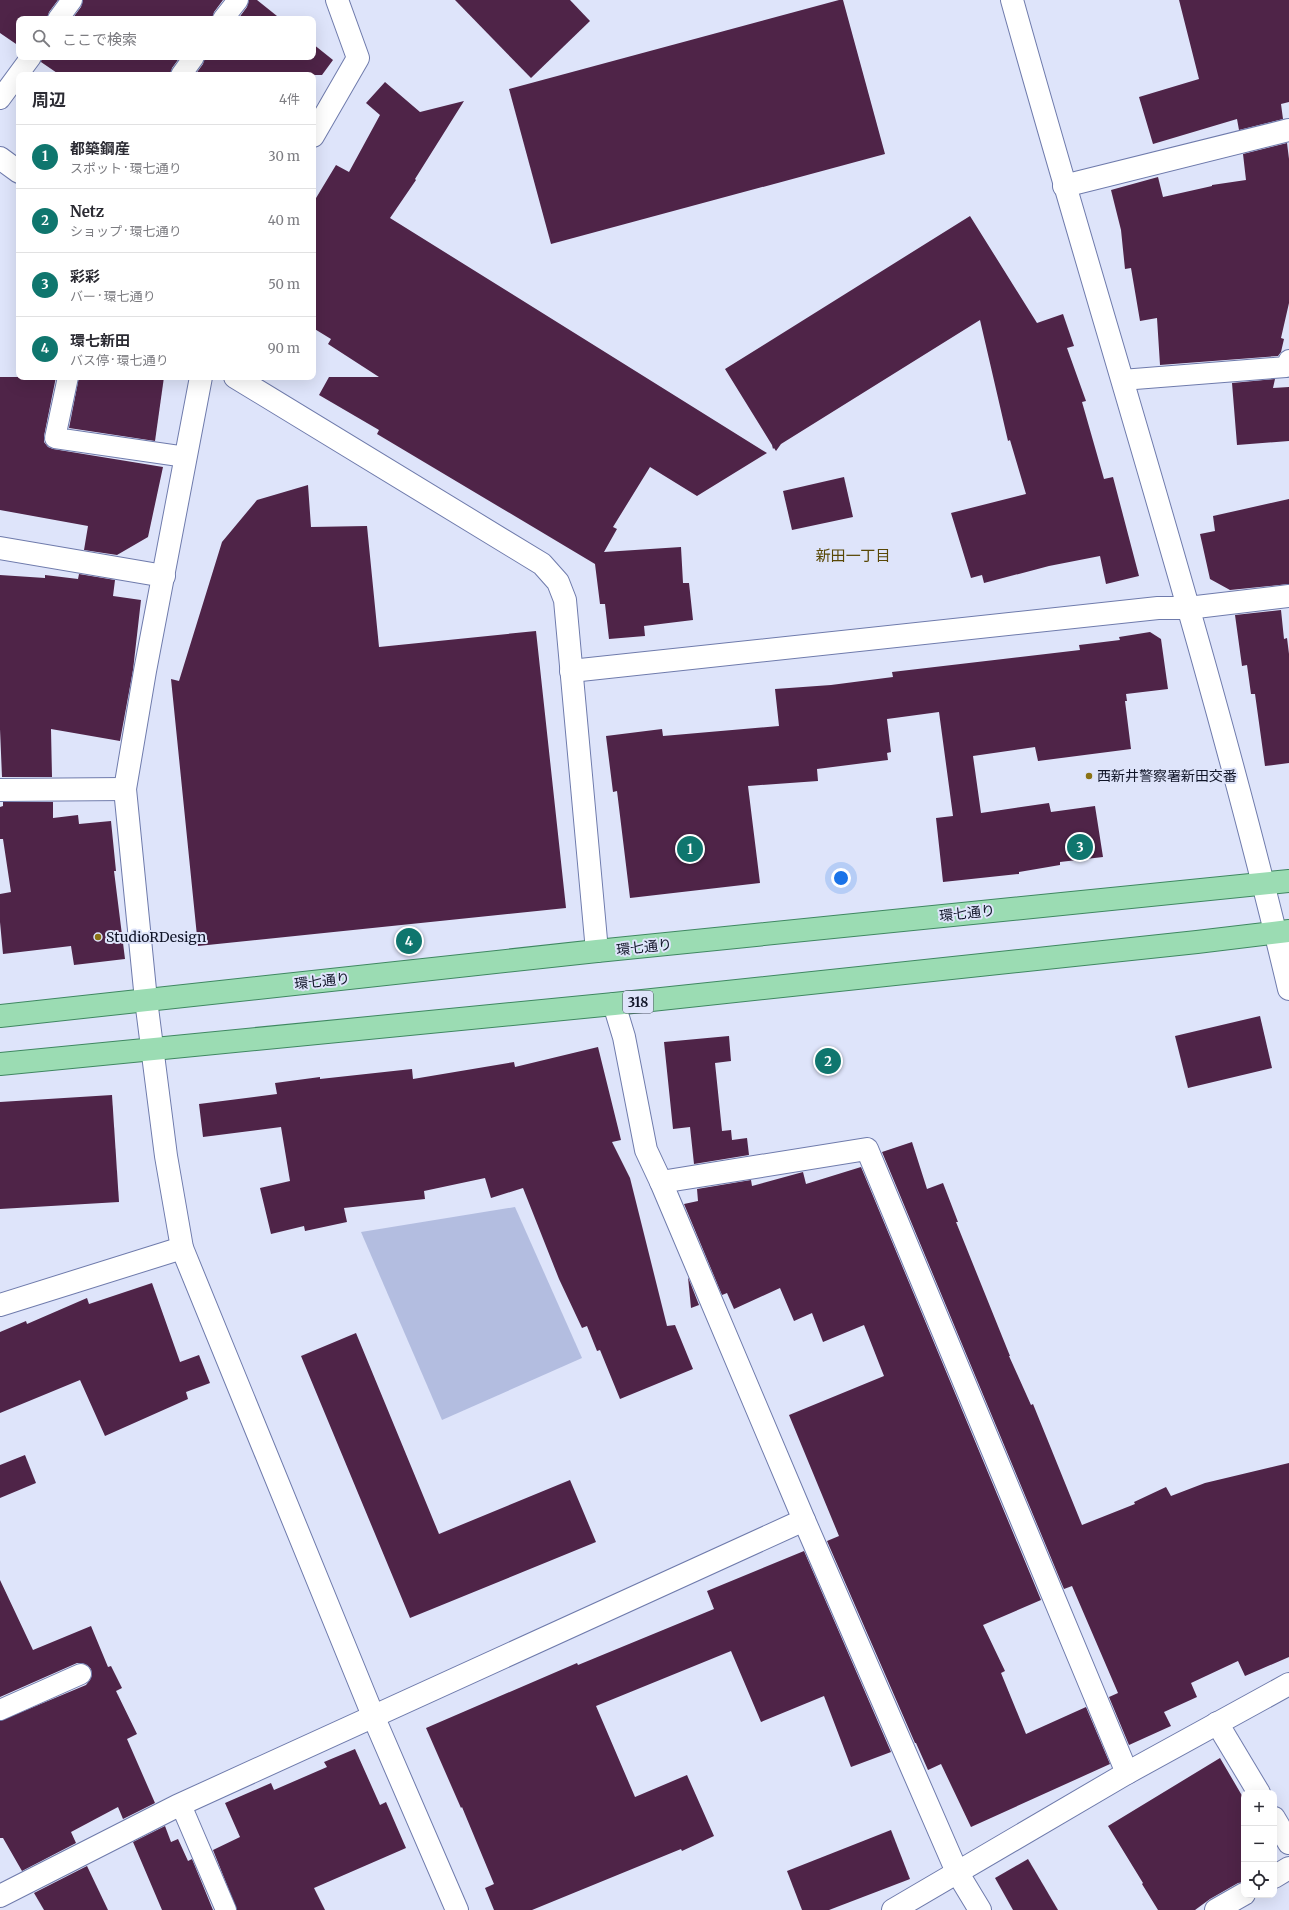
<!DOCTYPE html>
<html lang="ja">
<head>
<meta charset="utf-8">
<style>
	:root { --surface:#fff; --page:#f2f2f3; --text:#2b2b33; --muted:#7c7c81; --line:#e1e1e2; --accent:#0f766e }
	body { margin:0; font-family:Merriweather,"Noto Sans JP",serif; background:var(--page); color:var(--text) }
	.controls { position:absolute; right:12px; bottom:12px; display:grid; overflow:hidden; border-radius:8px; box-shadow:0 4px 16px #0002 }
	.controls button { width:36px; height:36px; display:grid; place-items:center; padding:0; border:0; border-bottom:1px solid var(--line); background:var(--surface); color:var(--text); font:20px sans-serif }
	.you { position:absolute; left:841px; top:878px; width:14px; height:14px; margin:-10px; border:3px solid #fff; border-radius:50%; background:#1a73e8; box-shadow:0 0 0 6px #1a73e833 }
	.badge { display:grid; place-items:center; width:26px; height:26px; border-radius:50%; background:var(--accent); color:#fff; font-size:13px; font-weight:700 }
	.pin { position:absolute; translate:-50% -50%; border:2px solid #fff; box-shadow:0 1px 4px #0006 }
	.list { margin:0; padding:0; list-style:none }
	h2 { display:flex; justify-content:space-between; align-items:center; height:52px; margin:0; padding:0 16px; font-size:17px }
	h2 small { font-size:13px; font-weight:400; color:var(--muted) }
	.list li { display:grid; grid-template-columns:26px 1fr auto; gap:12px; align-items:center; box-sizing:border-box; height:64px; padding:0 16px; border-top:1px solid var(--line) }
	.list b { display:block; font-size:15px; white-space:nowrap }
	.list p { margin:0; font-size:13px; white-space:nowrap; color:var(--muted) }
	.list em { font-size:13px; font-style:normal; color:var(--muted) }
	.icon { flex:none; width:22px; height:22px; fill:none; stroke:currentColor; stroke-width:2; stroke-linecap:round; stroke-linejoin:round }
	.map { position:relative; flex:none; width:1289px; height:1910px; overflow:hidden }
	.search { position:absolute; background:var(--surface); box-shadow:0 4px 16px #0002; left:16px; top:16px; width:300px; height:44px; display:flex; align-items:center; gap:10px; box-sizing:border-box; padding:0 14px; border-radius:8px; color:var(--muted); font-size:15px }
	.panel { position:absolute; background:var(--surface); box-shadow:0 4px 16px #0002; left:16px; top:72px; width:300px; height:308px; border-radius:8px }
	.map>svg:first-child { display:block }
	.green { fill:#b3bde0 }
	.building { fill:#4f2448 }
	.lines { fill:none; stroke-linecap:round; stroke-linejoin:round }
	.service-casing { stroke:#6f7bac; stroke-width:22 }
	.minor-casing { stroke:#6f7bac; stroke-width:24 }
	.tertiary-casing { stroke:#6f7bac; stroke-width:24 }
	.primary-casing { stroke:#3f8761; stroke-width:24 }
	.service { stroke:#fff; stroke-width:20 }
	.minor { stroke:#fff; stroke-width:22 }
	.tertiary { stroke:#fff; stroke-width:22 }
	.primary { stroke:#9bdcb3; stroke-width:22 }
	.poi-dot { fill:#8a7214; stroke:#dee4fa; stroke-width:1.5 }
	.labels { text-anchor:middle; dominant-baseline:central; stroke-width:4; stroke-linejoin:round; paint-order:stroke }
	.shield { fill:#dee4fa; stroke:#4e5266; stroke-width:1 }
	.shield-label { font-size:13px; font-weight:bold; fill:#101427 }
	.poi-label { font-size:14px; fill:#101427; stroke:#dee4fa; text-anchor:start }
	.street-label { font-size:14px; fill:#101427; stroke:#dee4fa }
	.neighbourhood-label { font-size:15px; fill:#584705; stroke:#dee4fa }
</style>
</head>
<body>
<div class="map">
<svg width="1289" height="1910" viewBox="0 0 1289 1910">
	<rect width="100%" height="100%" fill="#dee4fa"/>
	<!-- green -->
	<path class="green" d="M515 1207 582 1358 442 1420 361 1232Z"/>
	<!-- building -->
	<g class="building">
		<path d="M0 0H58L49 12 47 19H19V46L0 33Z"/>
		<path d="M83 0H223L214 12 212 19H72L81 7Z"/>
		<path d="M249 0H257L277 16 276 18 278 19H238L247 7Z"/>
		<path d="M455 0H570L590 21 531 78Z"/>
		<path d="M839 0H843L885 154 551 244 509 89Z"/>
		<path d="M1179 0H1289V102L1281 104 1283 119 1239 130 1237 119 1153 144 1139 97 1199 79Z"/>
		<path d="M313 44 333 60 322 75H195L203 64 205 57H313Z"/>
		<path d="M42 57H180L172 68 170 75H60L41 62Z"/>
		<path d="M385 82 420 112 464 101 415 179 416 180 390 218 767 453 697 496 650 467 613 527 617 529 604 552 681 547 683 583H689L693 620 644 626 645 636 609 639 605 604H600L595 564 377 434 379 430 319 395 329 377H379L328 344 331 339 313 328V203L336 165 349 172 380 115 366 103Z"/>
		<path d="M1287 143 1289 159V303L1281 338 1284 339 1281 352 1278 356 1160 365 1157 318 1140 321 1131 268 1125 269 1121 230 1111 190 1158 177 1163 197 1212 186V185L1246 180 1243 154Z"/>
		<path d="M970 216 1037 323 1063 314 1074 346 1067 348 1086 401 1082 402 1104 479 1113 477 1139 576 1106 584 1100 556 1049 566 984 583 982 575 971 578 951 513 1026 494 1010 440 1008 441 980 320 781 444 776 451 774 448 773 449 772 445 725 369Z"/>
		<path d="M0 377H56L44 436V442L48 447 53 449 163 467 148 537 117 555 84 550 88 526 0 510Z"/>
		<path d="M79 377H164L155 441 69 428Z"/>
		<path d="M1275 379 1273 388 1289 387V441L1237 445 1232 383Z"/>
		<path d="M844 477 853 517 792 530 783 491Z"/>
		<path d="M308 485 311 527 367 526 379 647 536 631 566 908 198 946 171 679 179 681 222 542 257 500Z"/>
		<path d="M1289 499V584L1230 590 1210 579 1200 534 1215 531 1213 516Z"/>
		<path d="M79 574 115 580 113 596 141 600 133 670 120 741 51 729 52 777H2L0 729V575L45 578V575L78 579Z"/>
		<path d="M1281 610 1284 639 1287 638 1289 654V763L1265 766 1255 694H1251L1247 665 1242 666 1235 615Z"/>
		<path d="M1150 632 1161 639 1168 689 1126 694 1127 701H1125L1131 749 1038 761 1035 747 973 756 981 813 1049 803 1051 812 1095 806 1103 857 1060 862V865L1019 872V874L943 882 936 818 953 816 939 712 887 719 891 752 887 753 888 760 817 769 818 781 748 786 760 883 630 898 617 791 613 792 606 736 662 729 663 736 779 726 775 689 831 685 893 677 892 672 1080 650 1079 645 1120 640 1119 637Z"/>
		<path d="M3 802H53V818L78 815 79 824 111 821 116 871H114L125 959 74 965 71 946 3 954 0 922V894L11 892 3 839H0V807L3 806Z"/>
		<path d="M1260 1016 1272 1068 1188 1088 1175 1036Z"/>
		<path d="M729 1036 731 1061 715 1063 722 1131 731 1130 732 1140 747 1138 749 1155 694 1164 690 1127 673 1129 664 1042Z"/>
		<path d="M598 1047 621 1140 612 1142 630 1178 667 1326 675 1325 693 1369 620 1399 600 1350 597 1351 587 1326 582 1328 559 1279 523 1188 491 1198 485 1178 424 1191 425 1199 344 1208 347 1222 305 1231 304 1226 271 1234 260 1188 290 1181 281 1127 203 1137 199 1104 277 1094 275 1083 320 1077V1079L412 1069 413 1079 514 1062 515 1067Z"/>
		<path d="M112 1095 119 1202 0 1209V1102Z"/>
		<path d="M912 1142 927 1189 943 1183 958 1222H956L1010 1356H1009L1031 1405 1033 1404 1082 1525 1135 1504 1134 1502 1166 1487 1171 1496 1205 1483 1289 1463V1657L1245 1676 1238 1661 1191 1683 1197 1697 1164 1712 1171 1726 1129 1745 1109 1697 1118 1693 1072 1586 1064 1589 882 1152Z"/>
		<path d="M861 1167 1041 1600 983 1625 1005 1671 1001 1673 1026 1734 1086 1707 1110 1764 971 1827 941 1764 928 1770 916 1743H915L827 1541 839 1536 789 1415 884 1376 864 1325 823 1342 812 1313 794 1321 780 1288 734 1309 727 1293 722 1295 684 1204 698 1201 697 1189 751 1180 752 1186 803 1172 806 1184Z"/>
		<path d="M688 1277 699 1305 691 1308Z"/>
		<path d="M152 1283 180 1362 199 1355 210 1383 186 1392 188 1399 105 1436 80 1380 0 1413V1332L26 1321 27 1324 87 1298 89 1304Z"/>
		<path d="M356 1333 439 1534 570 1480 596 1542 410 1618 301 1356Z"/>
		<path d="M25 1455 36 1483 0 1498V1465Z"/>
		<path d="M804 1551 891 1752 851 1767 824 1696 761 1722 731 1651 596 1706 635 1797 687 1775 714 1836 682 1851 681 1849 532 1910H494L485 1888 494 1884 462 1807 461 1808 426 1728 577 1663 578 1665 714 1609 707 1591Z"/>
		<path d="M0 1580 33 1650 91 1626 108 1667 111 1666 122 1688 116 1691 137 1734 127 1739 155 1803 123 1819 118 1807 71 1832 76 1843 22 1871 3 1838H0V1721L86 1685 90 1680 92 1675 91 1669 87 1665 82 1663H77L0 1697Z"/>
		<path d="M355 1749 380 1805 386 1802 406 1848 314 1888 325 1910H237L213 1850 240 1837 225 1803 271 1783 274 1790 327 1767 324 1762Z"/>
		<path d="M1220 1758 1244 1799V1882L1238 1883 1210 1899 1195 1910H1158L1142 1884 1143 1883 1108 1826Z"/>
		<path d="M165 1826 171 1842 178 1839 188 1861 192 1859 213 1910H162L133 1842Z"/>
		<path d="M891 1830 910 1879 829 1910H802L787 1871Z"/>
		<path d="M1028 1859 1058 1910H1013L995 1878Z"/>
		<path d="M87 1866 108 1910H44L34 1893Z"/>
	</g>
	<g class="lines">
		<defs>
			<g id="service">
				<path d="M58 19 72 0"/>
				<path d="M223 19 238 0"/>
				<path d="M181 75 194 57"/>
				<path d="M0 99 31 57"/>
				<path d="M68 377 55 438 186 457"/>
				<path d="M1122 380 1286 367 1289 360"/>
				<path d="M0 1710 81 1674"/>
				<path d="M181 1805 226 1910"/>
			</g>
			<g id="minor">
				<path d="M313 136 358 58 337 0"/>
				<path d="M0 158 19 172"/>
				<path d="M1064 186 1289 130"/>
				<path d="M201 377 145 671 125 789 146 1000 166 1156 182 1248 374 1718 457 1910"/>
				<path d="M235 377 542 564 558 582 565 600 597 951"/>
				<path d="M0 548 164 576"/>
				<path d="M571 671 1158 608H1188L1289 596"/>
				<path d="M0 790 125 789"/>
				<path d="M614 1004 624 1037 646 1150 661 1182 804 1520 957 1872 980 1910"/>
				<path d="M661 1182 867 1149 1127 1773"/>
				<path d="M0 1305 182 1248"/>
				<path d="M1217 1723 1259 1793"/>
				<path d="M1274 1818 1289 1843"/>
				<path d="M1274 1877 1289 1868"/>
				<path d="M0 1896 177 1806 804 1520"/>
				<path d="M1216 1910 1244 1894"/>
			</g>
			<g id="tertiary">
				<path d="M1012 0C1104 330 1210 656 1289 989"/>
				<path d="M893 1910 1127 1773 1289 1684"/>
			</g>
			<g id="primary">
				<path d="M0 1016 597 951 1289 881"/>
				<path d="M0 1064 614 1004 1197 942 1289 931"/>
			</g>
		</defs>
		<!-- service casing -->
		<use href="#service" class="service-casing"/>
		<!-- minor casing -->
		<use href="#minor" class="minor-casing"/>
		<!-- tertiary casing -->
		<use href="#tertiary" class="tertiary-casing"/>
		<!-- primary casing -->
		<use href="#primary" class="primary-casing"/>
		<!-- service -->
		<use href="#service" class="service"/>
		<!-- minor -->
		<use href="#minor" class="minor"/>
		<!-- tertiary -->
		<use href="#tertiary" class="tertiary"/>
		<!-- primary -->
		<use href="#primary" class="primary"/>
	</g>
	<!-- markers -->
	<g class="poi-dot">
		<circle cx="1089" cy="776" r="4"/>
		<circle cx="98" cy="937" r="4"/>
	</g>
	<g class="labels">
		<!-- shield labels -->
		<rect class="shield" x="623" y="991" width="30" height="22" rx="3"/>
		<g class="shield-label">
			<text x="638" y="1002">318</text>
		</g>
		<!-- poi labels -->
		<g class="poi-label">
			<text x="1097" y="776">西新井警察署新田交番</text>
			<text x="106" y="937">StudioRDesign</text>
		</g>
		<!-- street labels -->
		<g class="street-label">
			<text transform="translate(967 913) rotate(-6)">環七通り</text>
			<text transform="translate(644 947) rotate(-6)">環七通り</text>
			<text transform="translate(322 981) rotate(-6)">環七通り</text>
		</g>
		<!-- neighbourhood labels -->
		<g class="neighbourhood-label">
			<text x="853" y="555">新田一丁目</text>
		</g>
	</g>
</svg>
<div class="controls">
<button>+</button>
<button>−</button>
<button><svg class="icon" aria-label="locate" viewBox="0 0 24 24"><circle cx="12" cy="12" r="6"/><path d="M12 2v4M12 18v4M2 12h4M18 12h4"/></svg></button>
</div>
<div class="you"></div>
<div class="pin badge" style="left:690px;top:849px">1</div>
<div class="pin badge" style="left:828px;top:1061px">2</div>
<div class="pin badge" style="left:1080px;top:847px">3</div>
<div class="pin badge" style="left:409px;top:941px">4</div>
<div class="search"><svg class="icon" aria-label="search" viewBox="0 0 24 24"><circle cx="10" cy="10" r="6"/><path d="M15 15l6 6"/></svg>ここで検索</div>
<section class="panel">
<h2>周辺<small>4件</small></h2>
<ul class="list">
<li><span class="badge">1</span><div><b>都築鋼産</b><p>スポット · 環七通り</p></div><em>30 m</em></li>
<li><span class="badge">2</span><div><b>Netz</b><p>ショップ · 環七通り</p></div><em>40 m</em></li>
<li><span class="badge">3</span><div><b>彩彩</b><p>バー · 環七通り</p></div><em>50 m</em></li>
<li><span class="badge">4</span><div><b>環七新田</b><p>バス停 · 環七通り</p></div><em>90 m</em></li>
</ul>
</section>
</div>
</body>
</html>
